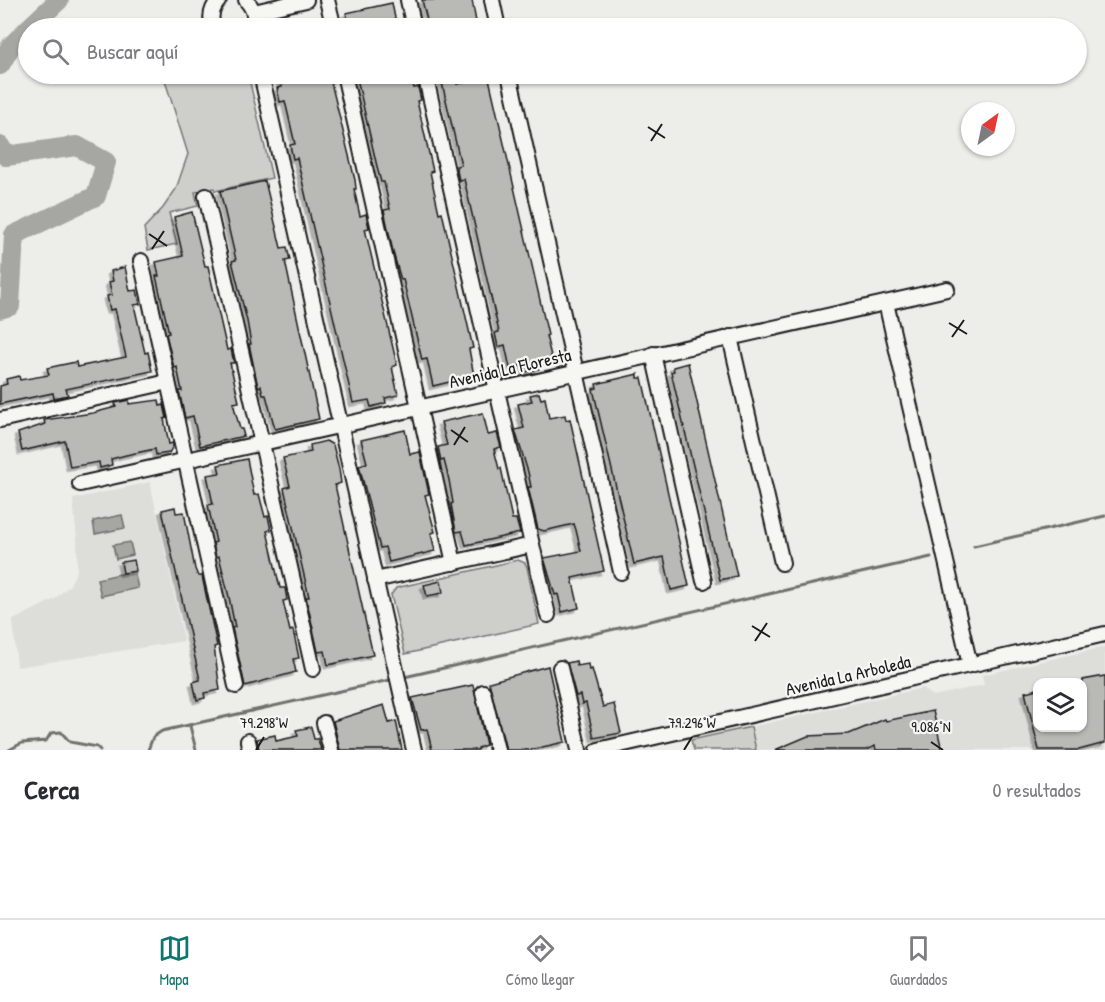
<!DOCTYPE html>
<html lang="es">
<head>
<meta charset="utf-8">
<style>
	:root { --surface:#fff; --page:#f2f2f3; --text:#2b2b33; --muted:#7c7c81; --line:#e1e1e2; --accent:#0f766e }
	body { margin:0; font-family:"Patrick Hand",sans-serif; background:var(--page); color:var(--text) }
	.controls { position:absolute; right:18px; bottom:18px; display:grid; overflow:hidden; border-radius:12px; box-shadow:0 2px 4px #0004 }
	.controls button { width:54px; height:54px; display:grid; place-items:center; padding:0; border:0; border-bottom:2px solid var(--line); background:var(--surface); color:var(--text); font:30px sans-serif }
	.compass { position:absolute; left:961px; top:102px; width:54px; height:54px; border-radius:50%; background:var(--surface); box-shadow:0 2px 4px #0004; rotate:33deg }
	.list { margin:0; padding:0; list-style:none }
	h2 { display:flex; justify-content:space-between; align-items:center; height:78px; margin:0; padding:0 24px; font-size:26px }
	h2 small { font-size:20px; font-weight:400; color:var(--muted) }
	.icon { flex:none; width:33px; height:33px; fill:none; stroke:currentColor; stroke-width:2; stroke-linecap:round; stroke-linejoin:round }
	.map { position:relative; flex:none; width:1105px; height:750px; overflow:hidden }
	.search { position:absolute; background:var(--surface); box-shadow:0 2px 4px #0004; left:18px; right:18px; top:18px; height:66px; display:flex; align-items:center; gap:15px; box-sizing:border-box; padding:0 21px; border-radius:33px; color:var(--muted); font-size:22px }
	.sheet { height:168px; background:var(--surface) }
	nav { display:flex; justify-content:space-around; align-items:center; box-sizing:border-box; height:84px; border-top:2px solid var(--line); background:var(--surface); font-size:16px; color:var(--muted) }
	nav a { display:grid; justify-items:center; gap:3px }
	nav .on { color:var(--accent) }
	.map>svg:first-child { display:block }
	.built { fill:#ddddda; fill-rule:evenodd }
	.green { fill:#cececb; stroke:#757574; stroke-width:1.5 }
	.water { fill:#a6a6a3; stroke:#6f6f6d; stroke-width:1.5 }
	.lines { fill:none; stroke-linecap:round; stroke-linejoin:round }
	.stream { stroke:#6f6f6d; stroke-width:3 }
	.river { stroke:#a6a6a3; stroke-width:20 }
	.building { fill:#b9b9b6; stroke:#1c1c1c; stroke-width:1.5; filter:url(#shadow) }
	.minor-casing { stroke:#1c1c1c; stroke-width:18 }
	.minor { stroke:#f6f6f2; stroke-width:14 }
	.ticks { fill:none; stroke:#1c1c1c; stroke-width:2 }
	.labels { text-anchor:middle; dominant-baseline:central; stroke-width:4.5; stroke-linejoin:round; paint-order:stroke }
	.street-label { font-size:18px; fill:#1c1c1c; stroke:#f6f6f2 }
	.ticks-label { font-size:15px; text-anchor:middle; fill:#1c1c1c; stroke:#f6f6f2; stroke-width:4.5; stroke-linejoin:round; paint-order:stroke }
</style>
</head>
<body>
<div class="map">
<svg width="1105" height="750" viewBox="0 0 1105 750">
	<defs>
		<filter id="shadow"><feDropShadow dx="-3.5" dy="3.5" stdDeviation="0" flood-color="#0004"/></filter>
	</defs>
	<rect width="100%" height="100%" fill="#edede9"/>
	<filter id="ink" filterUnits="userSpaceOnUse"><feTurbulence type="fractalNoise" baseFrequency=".0167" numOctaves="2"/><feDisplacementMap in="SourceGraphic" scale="12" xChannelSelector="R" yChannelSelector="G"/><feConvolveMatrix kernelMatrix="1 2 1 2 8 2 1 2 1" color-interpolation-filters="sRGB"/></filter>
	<g filter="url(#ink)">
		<!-- built -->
		<g class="built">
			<path d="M150 482 184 641 17 667 13 620 55 599 70 585 77 570V540L73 499Z"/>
			<path d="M1105 647V750H756L751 727 923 688 933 696 984 685 982 675ZM1038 682H1082V728H1038Z"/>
		</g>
		<!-- green -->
		<g class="green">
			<path d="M163 74H248L272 178 215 191 214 188 195 192 198 206 169 213 177 244 148 250 144 228 163 208 176 189 188 154Z"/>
			<path d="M518 560 525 563 527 567 539 624 405 654 391 595 396 588Z"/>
			<path d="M751 727 756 750H694L691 740Z"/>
		</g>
		<!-- water -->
		<g class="water">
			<path d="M122 515 125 528 95 534 93 521Z"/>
			<path d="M130 542 133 555 116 559 113 545Z"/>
			<path d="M134 571 138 588 101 596 97 579Z"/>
		</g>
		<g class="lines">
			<!-- stream -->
			<g class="stream">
				<path d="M974 546 1105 516"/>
				<path d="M400 678 931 557"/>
				<path d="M190 726 196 750"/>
				<path d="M9 750 22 743 46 741 51 733 61 732 70 742 97 747 100 750"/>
				<path d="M148 750 153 737 162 731 394 679"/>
			</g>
			<!-- river -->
			<g class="river">
				<path d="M29 28 59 0"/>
				<path d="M0 65 11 46 28 29"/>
				<path d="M0 146 6 156 77 146 106 162 96 196 14 235 10 306 0 309"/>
			</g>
		</g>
		<!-- building -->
		<g class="building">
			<path d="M422 0H472L477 27 429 28Z"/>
			<path d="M392 3 397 28H349L346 13Z"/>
			<path d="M279 74H329L355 180 356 189H354L360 216 366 214 369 228 365 229 397 365 392 367 398 395 385 398 386 403 371 407 369 400 353 403 297 158 293 159 290 145 295 144 285 101 280 102 277 88 282 87Z"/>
			<path d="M356 74H403L405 80 411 78 414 88 418 87 421 100 417 101 433 171 430 172 439 213 442 212 473 348 469 349 474 376 433 386 427 359 422 360 403 279 401 280 393 252 384 210 390 209 384 182H381L378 171Z"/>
			<path d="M440 74H454L457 84 475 80 474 74H488L548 335 546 336 552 360 538 363 539 369 525 372 524 365 510 368 505 345 498 347 495 333 499 332 464 179 459 180 456 166 461 165Z"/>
			<path d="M265 181 281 248 287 247 290 260 285 261 319 419 275 429 266 395H263L261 386 258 387 249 344H251L247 321 232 261 236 260 220 191Z"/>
			<path d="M192 212 205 266H208L227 350 231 349 234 363H230L239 402 233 403 240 429H242L244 436 200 446 193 416 185 418 179 391H182L177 367 174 368 166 334 169 333 156 276H159L156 262 183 256 174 217Z"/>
			<path d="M125 267 130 291 137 290 140 304 134 305 145 353 148 352 152 371 66 389 68 395 54 398 53 393 0 404V386L7 384 6 379 19 376 20 380 49 375 47 368 61 365 76 362 77 367 126 357 115 309 110 310 107 296 112 295 109 282 113 281 111 271Z"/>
			<path d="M688 363 737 576 720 580 671 372 674 371 673 367Z"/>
			<path d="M638 374V378H642L689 586 671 590 664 557 634 564 593 389 597 388 596 384Z"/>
			<path d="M539 393 541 399 545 398 549 418 565 415 566 420 570 419 604 571 572 578 579 608 562 612 558 594 555 595 544 558 581 551 576 530 574 524 544 531 538 529 528 487H531L528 472 515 430 524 428 518 404 532 401 530 395Z"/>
			<path d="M129 400V404L159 400 160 406 164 405 167 418 164 419 169 444 173 443V446L169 453 156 455 155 449 126 455 111 459 112 465 100 468 99 462 70 467 65 441 22 451 18 433 45 424 44 420 93 413 116 407 115 403Z"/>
			<path d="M483 413 488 435 497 433 501 447 494 449 499 469 501 468 512 519H516L520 533 466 545 462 531 456 532 451 504 453 503 449 480 444 460 441 461 438 447 447 445 441 422Z"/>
			<path d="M405 430 410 454 420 452 429 494 425 495 435 532 431 533 435 551 389 562 385 547 380 548 359 465 367 463 361 440Z"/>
			<path d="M326 441 333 445 339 469 341 483 335 485 373 655 328 665 325 651 318 652 306 597H309L284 488 290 486 283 458 311 452 310 445Z"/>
			<path d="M247 459 254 495 259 494 265 517 268 516 271 530 267 531 280 588H285L287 600 283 601 290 631 293 630 299 658 293 659 296 672 245 686 232 628 235 627 229 597 219 556 216 557 213 543 216 542 208 505 213 504 207 475 220 473 218 465Z"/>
			<path d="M175 507 176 513 184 512 195 569 198 576H202L217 646 214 647 220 690 204 693 205 698 197 700 193 682 200 680 162 510Z"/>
			<path d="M134 560 136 571 123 573 121 562Z"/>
			<path d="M441 581 443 593 427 596 424 585Z"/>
			<path d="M576 661 577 666 588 664 589 670 592 669 603 707 614 704 621 733 594 738 586 703 582 704 580 695 576 696 567 663Z"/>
			<path d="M548 666 565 742 529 750H506L489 682Z"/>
			<path d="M1105 676V743L1079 750H1039L1025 692 1038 689V728H1083V680Z"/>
			<path d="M473 685 486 745 478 748V750H432L427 729 421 730 412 698Z"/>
			<path d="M384 705 389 723 396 721 402 750H340L333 721Z"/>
			<path d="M933 711 942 750H876L875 746 866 750H775L808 736 849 734 885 719 886 721Z"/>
			<path d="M311 727 314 739H318L321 750H259L257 739 275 735 276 741 298 736 296 730Z"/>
		</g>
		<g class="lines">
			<defs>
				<g id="minor">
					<path d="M246 0C254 9 257 18 251 28"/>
					<path d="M327 0 334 28"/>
					<path d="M408 0 414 28"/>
					<path d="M492 0 498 28"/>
					<path d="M254 12 306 0"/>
					<path d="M214 28C209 18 211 9 219 0"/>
					<path d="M261 74 414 750"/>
					<path d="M344 74 454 563"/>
					<path d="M425 74 548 615"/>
					<path d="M509 74 621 572"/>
					<path d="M206 196 313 669"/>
					<path d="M141 261 236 686"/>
					<path d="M886 303 970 665"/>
					<path d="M730 337 782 563"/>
					<path d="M653 354 704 581"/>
					<path d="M0 420 168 382"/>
					<path d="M80 484 947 289"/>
					<path d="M375 580 532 545"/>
					<path d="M560 668 579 750"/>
					<path d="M483 692 497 750"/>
					<path d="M324 723 331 750"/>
					<path d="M248 741 250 750"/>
					<path d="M598 750 1105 634"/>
				</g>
			</defs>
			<!-- minor casing -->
			<use href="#minor" class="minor-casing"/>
			<!-- minor -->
			<use href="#minor" class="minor"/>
		</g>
	</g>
	<!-- ticks -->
	<path class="ticks" d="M648 127 665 138M651 141 662 124M149 234 167 246M152 249 164 231M949 323 967 334M952 337 964 320M451 430 468 442M454 445 465 427M752 626 770 637M755 641 767 623M931 742 943 750M256 750 264 737M684 750 692 737"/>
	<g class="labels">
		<!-- street labels -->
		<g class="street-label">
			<text transform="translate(510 368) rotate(-13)">Avenida La Floresta</text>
			<text transform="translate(848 675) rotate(-13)">Avenida La Arboleda</text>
		</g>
	</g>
	<g class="ticks-label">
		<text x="264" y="728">79.298°W</text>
		<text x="692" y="728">79.296°W</text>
		<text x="931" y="732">9.086°N</text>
	</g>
</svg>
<div class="controls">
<button><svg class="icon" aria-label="layers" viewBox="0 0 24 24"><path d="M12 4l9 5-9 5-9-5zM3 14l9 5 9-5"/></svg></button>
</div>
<svg class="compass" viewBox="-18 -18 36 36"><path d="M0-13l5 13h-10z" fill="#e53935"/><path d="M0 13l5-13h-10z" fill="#7c7c81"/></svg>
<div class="search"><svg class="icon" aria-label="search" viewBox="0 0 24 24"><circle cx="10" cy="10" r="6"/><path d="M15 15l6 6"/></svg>Buscar aquí</div>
</div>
<section class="sheet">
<h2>Cerca<small>0 resultados</small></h2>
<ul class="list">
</ul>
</section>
<nav>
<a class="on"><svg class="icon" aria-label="map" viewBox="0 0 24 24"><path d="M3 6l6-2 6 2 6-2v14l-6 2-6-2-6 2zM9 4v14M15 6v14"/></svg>Mapa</a>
<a><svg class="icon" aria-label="directions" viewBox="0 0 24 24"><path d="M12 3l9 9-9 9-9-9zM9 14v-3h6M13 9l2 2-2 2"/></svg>Cómo llegar</a>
<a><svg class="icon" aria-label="saved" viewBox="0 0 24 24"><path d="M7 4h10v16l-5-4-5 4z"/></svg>Guardados</a>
</nav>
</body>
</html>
